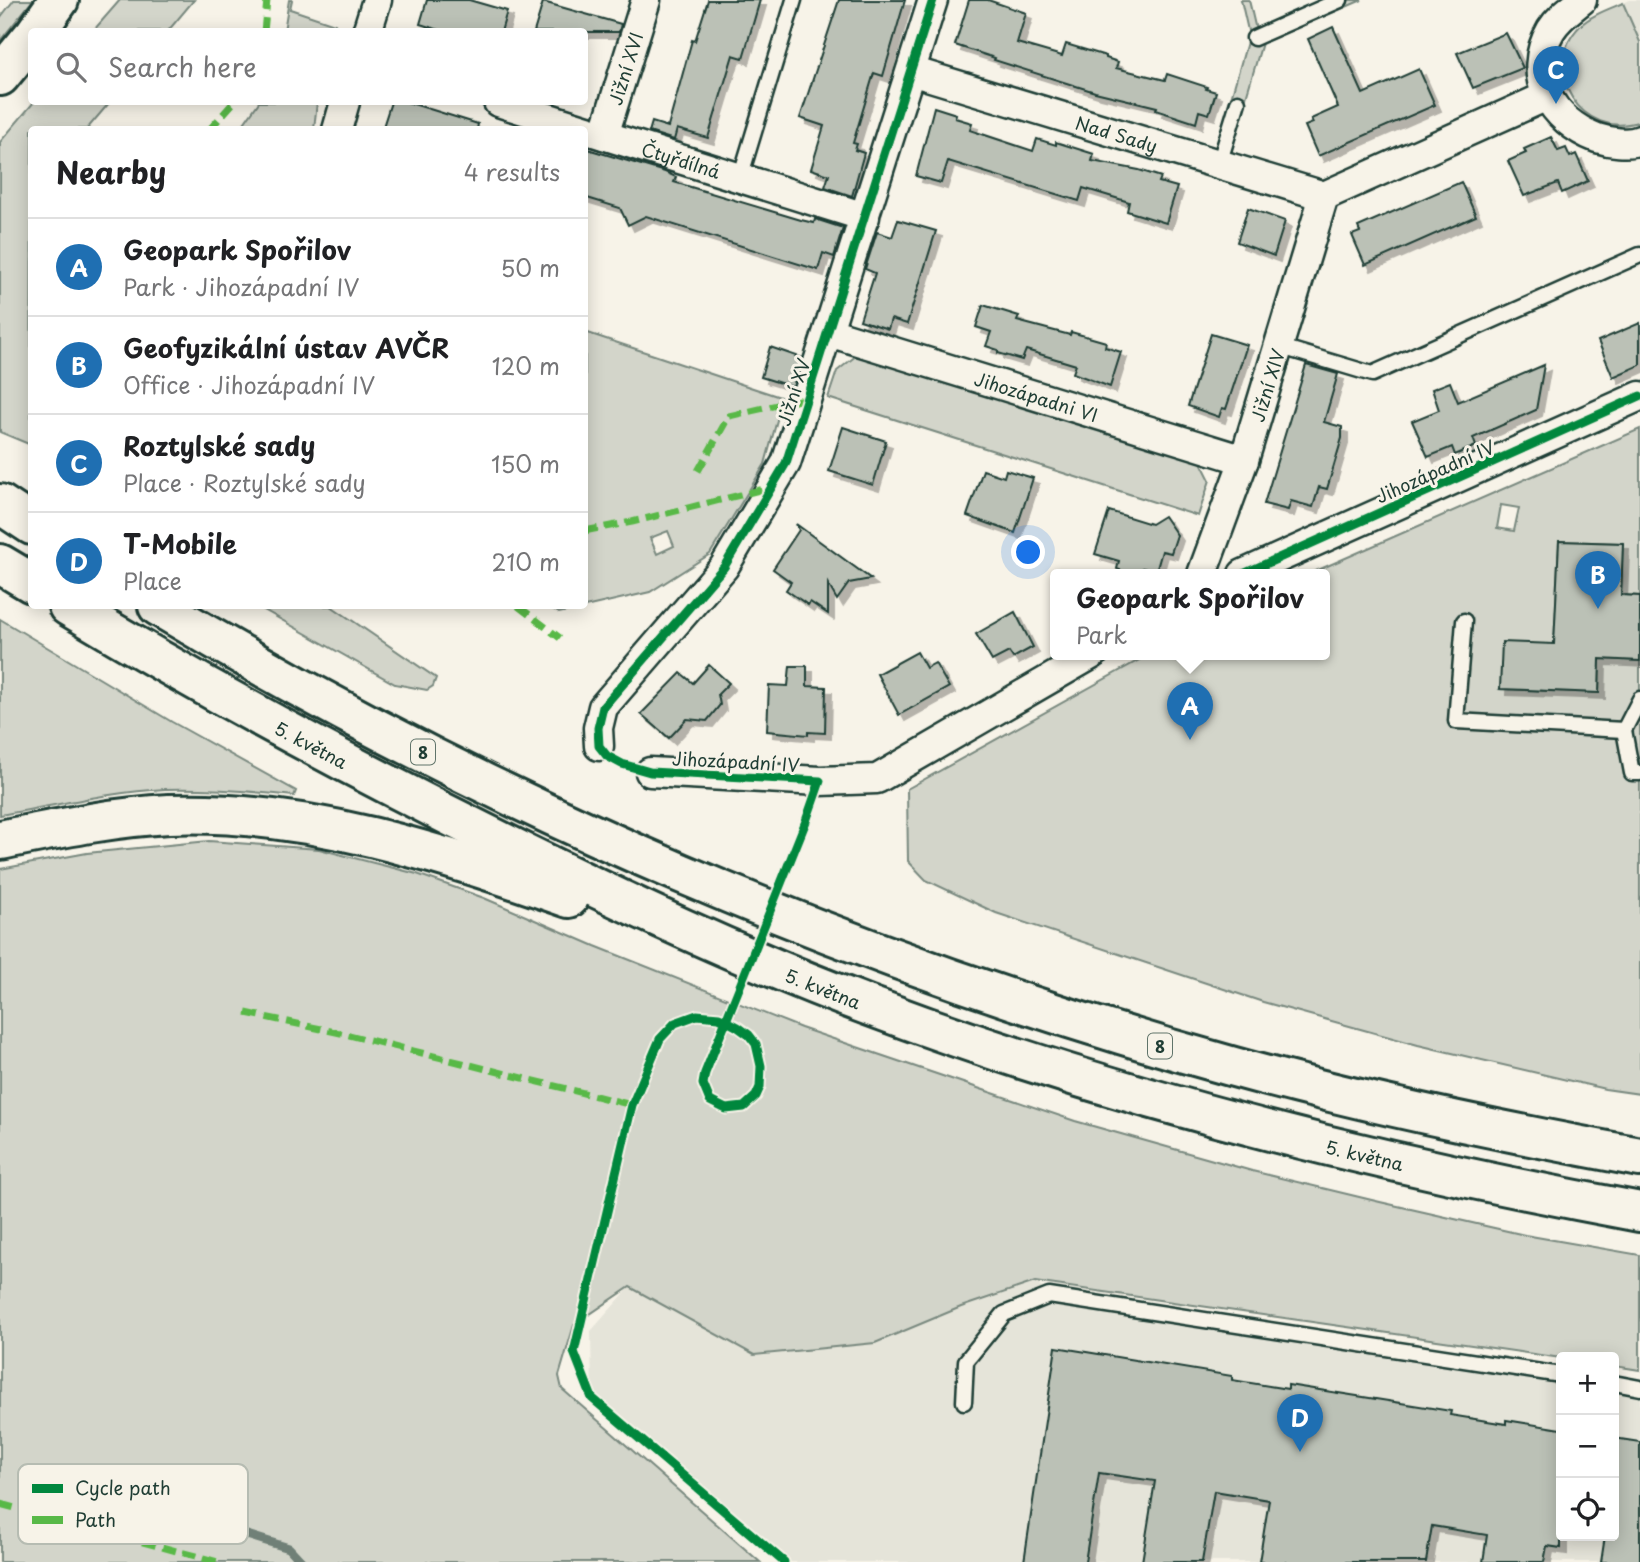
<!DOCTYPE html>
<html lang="en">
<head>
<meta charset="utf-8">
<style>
	:root { --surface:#fff; --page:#f2f2f2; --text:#202124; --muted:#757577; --line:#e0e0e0; --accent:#1f6fb2 }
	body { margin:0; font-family:"Playpen Sans",sans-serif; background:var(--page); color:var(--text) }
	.controls { position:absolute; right:21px; bottom:21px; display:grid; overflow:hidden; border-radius:7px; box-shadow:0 4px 18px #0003 }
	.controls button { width:63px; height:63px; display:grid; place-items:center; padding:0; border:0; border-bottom:2px solid var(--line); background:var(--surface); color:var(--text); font:35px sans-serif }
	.you { position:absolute; left:1029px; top:553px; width:24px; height:24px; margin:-18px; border:5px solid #fff; border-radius:50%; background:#1a73e8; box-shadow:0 0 0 10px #1a73e833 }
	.badge { display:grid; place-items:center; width:46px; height:46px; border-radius:50%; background:var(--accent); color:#fff; font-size:23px; font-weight:700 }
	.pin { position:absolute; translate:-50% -58px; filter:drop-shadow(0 2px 4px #0008) }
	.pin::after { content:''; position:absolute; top:37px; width:24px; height:21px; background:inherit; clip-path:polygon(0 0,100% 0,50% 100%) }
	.popup { position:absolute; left:1050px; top:569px; width:280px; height:91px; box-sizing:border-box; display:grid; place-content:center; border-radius:7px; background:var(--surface); filter:drop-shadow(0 2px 5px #0005); font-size:23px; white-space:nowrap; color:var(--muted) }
	.popup b { font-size:26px; color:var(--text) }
	.popup::after { content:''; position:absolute; left:50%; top:100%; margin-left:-14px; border:14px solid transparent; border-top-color:var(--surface) }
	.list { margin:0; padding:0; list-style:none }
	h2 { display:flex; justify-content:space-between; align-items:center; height:91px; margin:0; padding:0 28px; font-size:30px }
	h2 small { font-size:23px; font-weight:400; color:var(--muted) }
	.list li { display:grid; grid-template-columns:46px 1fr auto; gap:21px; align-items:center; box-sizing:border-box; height:98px; padding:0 28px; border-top:2px solid var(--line) }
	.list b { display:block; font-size:26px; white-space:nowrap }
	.list p { margin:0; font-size:23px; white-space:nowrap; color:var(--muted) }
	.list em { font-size:23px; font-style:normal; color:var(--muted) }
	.icon { flex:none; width:38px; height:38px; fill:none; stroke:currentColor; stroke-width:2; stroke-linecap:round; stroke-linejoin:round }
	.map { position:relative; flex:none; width:1640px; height:1562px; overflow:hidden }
	.search { position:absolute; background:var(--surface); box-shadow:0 4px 18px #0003; left:28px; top:28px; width:560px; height:77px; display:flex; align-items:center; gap:18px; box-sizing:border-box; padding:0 24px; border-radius:7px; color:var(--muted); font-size:26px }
	.panel { position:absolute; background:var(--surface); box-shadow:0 4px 18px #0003; left:28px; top:126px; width:560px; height:483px; border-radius:7px }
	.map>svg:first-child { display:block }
	.built { fill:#e5e4d9 }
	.green { fill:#d3d5ca; stroke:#79897f; stroke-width:2; fill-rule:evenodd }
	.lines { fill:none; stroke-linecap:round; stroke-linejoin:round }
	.stream { stroke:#6f8077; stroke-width:9 }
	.building { fill:#bbc1b6; stroke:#1f3d34; stroke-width:2; filter:url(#shadow) }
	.service-casing { stroke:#1f3d34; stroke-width:19 }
	.minor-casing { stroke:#1f3d34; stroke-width:33 }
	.trunk-casing { stroke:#1f3d34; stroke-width:44 }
	.service { stroke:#f7f3e8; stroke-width:14 }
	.minor { stroke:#f7f3e8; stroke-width:28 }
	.trunk { stroke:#f7f3e8; stroke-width:38 }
	.quiet { stroke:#58b947; stroke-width:7; stroke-dasharray:14 7; stroke-linecap:butt }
	.cycleway-casing { stroke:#f7f3e8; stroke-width:13 }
	.cycleway { stroke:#00873e; stroke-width:9 }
	.labels { text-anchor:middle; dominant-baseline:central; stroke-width:6; stroke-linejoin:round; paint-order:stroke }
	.shield { fill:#f7f3e8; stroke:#60746a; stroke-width:2 }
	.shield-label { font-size:16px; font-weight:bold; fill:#1f3d34 }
	.street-label { font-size:18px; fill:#1f3d34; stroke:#f7f3e8 }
	.key { fill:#f7f3e8; stroke:#b6bcb2; stroke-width:2 }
	.key-label { font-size:19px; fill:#1f3d34 }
</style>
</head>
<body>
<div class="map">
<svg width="1640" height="1562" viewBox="0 0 1640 1562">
	<defs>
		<filter id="shadow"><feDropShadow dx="6" dy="6" stdDeviation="0" flood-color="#0004"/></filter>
	</defs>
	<rect width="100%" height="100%" fill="#f7f3e8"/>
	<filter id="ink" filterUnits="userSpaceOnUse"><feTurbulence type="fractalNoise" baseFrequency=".0143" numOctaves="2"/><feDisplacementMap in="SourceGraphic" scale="14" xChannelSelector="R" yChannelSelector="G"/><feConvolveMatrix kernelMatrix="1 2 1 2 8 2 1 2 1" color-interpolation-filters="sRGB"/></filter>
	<g filter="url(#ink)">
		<!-- built -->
		<g class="built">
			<path d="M1630 0H1640V42L1623 3Z"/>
			<path d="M1035 1281 1049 1296 1561 1375V1536H1614V1383L1640 1388V1562H784L592 1398 591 1331 630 1287 754 1355 961 1307Z"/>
		</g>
		<!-- green -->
		<g class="green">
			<path d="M14 0H33L0 41V18Z"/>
			<path d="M120 0H194L168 31H93Z"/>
			<path d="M289 0H292L290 9 335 24 332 31H284Z"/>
			<path d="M1241 0H1249L1256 30 1327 0H1362L1262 43 1231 148 1218 143 1249 35Z"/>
			<path d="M1623 3 1640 42V121C1582 142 1537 70 1580 26 1591 15 1609 9 1623 3Z"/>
			<path d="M34 102H110L87 129 32 130 31 445 0 432V142Z"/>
			<path d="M259 102H317L314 129H240Z"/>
			<path d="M585 332 783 398 765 464 710 554 650 592 559 613 548 606H584ZM668 531 674 546 657 554 650 538Z"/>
			<path d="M857 355 1200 460 1210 480 1198 516 828 398 837 371Z"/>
			<path d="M1640 429V596L1625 595 1624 598H1621L1623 543 1559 541 1554 644 1500 689 1599 693 1600 659 1640 661V1094L1605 1089 1418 1045 1263 1002 996 913 926 880 908 861 907 789 1150 654H1325V574H1309ZM1501 505 1519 508 1514 531 1497 528Z"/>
			<path d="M257 606H331L436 678 433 686 427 690 395 684Z"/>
			<path d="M0 619 172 722 296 791 294 796C251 791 208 788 165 789 109 792 55 806 0 815Z"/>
			<path d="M209 841 319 849 417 874 484 898 595 946 801 1028 1075 1121 1252 1171 1380 1202 1525 1235 1640 1255V1370L1614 1366V1357L1561 1358 1035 1282 961 1307 875 1343 754 1355 630 1287 574 1325 559 1376 562 1389 760 1562H0V869L87 853Z"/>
		</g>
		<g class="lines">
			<!-- stream -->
			<path class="stream" d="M208 1523 289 1548 302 1562"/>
		</g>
		<!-- building -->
		<g class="building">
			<path d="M427 0H469L507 11 501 32H446L420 24Z"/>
			<path d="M708 0H760L743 58 733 55 708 138 677 129 674 140 649 132 652 122 668 127 692 40 695 41Z"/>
			<path d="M839 0H905L883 76 874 73 853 143 857 144 855 150 864 153 852 196 825 187 829 175 811 169 824 126 800 118Z"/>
			<path d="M969 0H988L1026 13 1017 43 1062 56 1066 44 1106 56V58L1118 62 1116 68 1165 80 1167 74 1207 87 1206 89 1216 92 1209 114 1199 111 1196 123 1156 110 1157 107 1095 92 994 60 995 58 955 45Z"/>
			<path d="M543 2 621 24 619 32H534Z"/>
			<path d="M1333 27 1363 94 1419 69 1435 105 1318 156 1305 126 1313 123 1311 119 1338 107 1308 39Z"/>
			<path d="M1506 33 1523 68 1473 88 1457 53Z"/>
			<path d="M391 102H407L478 124 477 130H382Z"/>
			<path d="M934 107 956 114 955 118 972 123 970 130 1033 151 1037 139 1056 145V142L1094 154 1092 161 1139 170 1161 177 1159 182 1177 187 1166 223 1127 211 1129 202 1083 188 1079 201 948 161 941 183 916 176Z"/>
			<path d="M1551 137 1558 151 1566 148 1570 157 1576 154 1588 181 1562 193 1558 183 1524 196 1508 161 1526 153 1524 149Z"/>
			<path d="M584 148 665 172 676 177 674 182 801 220 814 223 815 219 843 228 834 257 823 253 818 270 646 216 628 225 620 208 584 197Z"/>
			<path d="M1461 182 1476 216 1365 265 1352 235 1360 232 1358 227Z"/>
			<path d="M1248 208 1285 221 1274 256 1237 242Z"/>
			<path d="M898 220 936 231 907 324 891 319 888 329 860 320 875 273 865 269 877 232 892 237Z"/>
			<path d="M983 305 1019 316 1017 321 1070 335 1071 332 1106 342 1105 347 1121 352 1110 387 1073 373 1076 365 1026 350 1022 360 998 353V350L986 346 991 332 976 327Z"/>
			<path d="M1640 323V365L1613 377 1598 341Z"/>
			<path d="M1211 334 1247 345 1226 409 1222 408 1219 417 1188 406Z"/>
			<path d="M770 347 802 358 793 387 761 377Z"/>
			<path d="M1306 365 1338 374 1324 422 1342 427V438L1327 489 1319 487 1313 507 1291 501 1288 510 1264 504Z"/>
			<path d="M1544 365 1536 410 1473 438 1476 446 1455 455 1452 447 1428 457 1412 421 1439 410 1432 389 1450 382 1458 402Z"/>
			<path d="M843 427 886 441 873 485 829 471Z"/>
			<path d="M983 470 1004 477 1006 470 1033 478 1015 533 967 516Z"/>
			<path d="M1109 511 1151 524 1164 516 1177 535 1171 553 1162 551 1156 572 1143 568 1141 574H1130L1117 569 1119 561 1095 554Z"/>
			<path d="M796 524 871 579 849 583 837 600 828 584V614L810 602 808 605 786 590 791 582 773 569 799 530Z"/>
			<path d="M1559 541 1623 543 1621 595 1640 596V661L1600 659 1599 693 1500 689 1502 642 1554 644Z"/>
			<path d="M1015 612 1033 647 1013 658 1009 652 992 661 976 634Z"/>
			<path d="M917 652 926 668 935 663 949 687 899 715 877 674Z"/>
			<path d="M709 665 729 683 718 694 720 705 707 721 687 719 669 738 641 714 681 673 693 683Z"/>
			<path d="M790 666H807V686L826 687 825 733 808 732V735L767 731 769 685 788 686Z"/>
			<path d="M1056 1347 1232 1376V1380L1288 1389V1385L1451 1411 1450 1415 1506 1424V1420L1561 1429V1548L1547 1546 1544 1562H1483L1487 1535 1432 1526 1426 1562H1259L1269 1500 1214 1491 1202 1562H1142L1155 1481 1099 1473 1085 1562H1024Z"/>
			<path d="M1614 1438 1640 1442V1562H1601L1605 1536H1614Z"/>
		</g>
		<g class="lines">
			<defs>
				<g id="service">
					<path d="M1254 38 1340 0"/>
					<path d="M1219 164 1238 102"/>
					<path d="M740 178 794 0"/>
					<path d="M1278 346 1372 374 1640 255"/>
					<path d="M1464 621 1456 721 1624 730"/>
					<path d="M1640 699 1624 730 1632 773H1640"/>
					<path d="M1614 1383 1640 1388"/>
					<path d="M964 1402 966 1361 1004 1314 1049 1296 1561 1375"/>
				</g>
				<g id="minor">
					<path d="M1582 0C1571 9 1559 17 1551 30 1524 76 1552 121 1597 138 1609 142 1629 145 1640 140"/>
					<path d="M367 32 377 0"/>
					<path id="s1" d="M911 71 1324 196"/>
					<path id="s2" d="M498 102 865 217"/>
					<path d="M337 130 345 102"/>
					<path id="s3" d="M604 135 646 0"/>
					<path d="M1324 196 1547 96"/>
					<path id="s4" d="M829 332 1244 460"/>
					<path id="s5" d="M1202 574 1244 460 1324 196"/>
					<path d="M1243 574 1640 396"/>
					<path d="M599 746 598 728 603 707 724 567 786 463 933 0"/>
					<path d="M650 772 820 781 877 779 1093 654"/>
				</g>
				<g id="trunk">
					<path d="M36 32 59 0"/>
					<path d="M0 76 32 37"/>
					<path d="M0 504 32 525"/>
					<path d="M0 564 32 583"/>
					<path id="s6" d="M68 606C209 691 354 769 502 842 621 901 742 958 867 1005 1117 1099 1378 1164 1640 1212"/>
					<path d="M158 606C493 807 857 963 1234 1067 1368 1104 1504 1132 1640 1157"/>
					<path d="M0 840C56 829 112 817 169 814 308 809 439 853 569 898"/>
				</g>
			</defs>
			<!-- service casing -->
			<use href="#service" class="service-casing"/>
			<!-- minor casing -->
			<use href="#minor" class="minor-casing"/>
			<!-- trunk casing -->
			<use href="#trunk" class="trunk-casing"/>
			<!-- service -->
			<use href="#service" class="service"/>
			<!-- minor -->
			<use href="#minor" class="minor"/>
			<!-- trunk -->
			<use href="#trunk" class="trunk"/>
			<!-- quiet -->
			<g class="quiet">
				<path d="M264 32 267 0"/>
				<path d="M209 130 234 102"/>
				<path d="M698 471 729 416 808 398"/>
				<path d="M584 531 632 522 772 487"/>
				<path d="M518 606 560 638"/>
				<path d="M246 1013 345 1034 632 1105"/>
				<path d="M0 1504 218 1562"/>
			</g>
			<defs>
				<g id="cycleway">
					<path d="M1243 574 1640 396"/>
					<path d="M784 1562 592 1398 574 1352 632 1105 660 1039 675 1023 697 1015 719 1017 738 1027 749 1035 756 1044 761 1066 760 1087 756 1096 744 1107 726 1109 710 1101 703 1084 705 1073 806 821 820 781 650 772 622 764 607 756 599 746 598 728 603 707 724 567 786 463 933 0"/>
				</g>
			</defs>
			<!-- cycleway casing -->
			<use href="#cycleway" class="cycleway-casing"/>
			<!-- cycleway -->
			<use href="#cycleway" class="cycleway"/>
		</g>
	</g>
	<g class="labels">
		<!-- shield labels -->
		<g class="shield">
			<rect x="411" y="739.5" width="24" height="25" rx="5"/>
			<rect x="1148" y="1033.5" width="24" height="25" rx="5"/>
		</g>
		<g class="shield-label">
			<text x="423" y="752">8</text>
			<text x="1160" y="1046">8</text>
		</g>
		<!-- street labels -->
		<g class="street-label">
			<text stroke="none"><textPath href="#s3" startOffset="70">Jižní XVI</textPath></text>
			<text stroke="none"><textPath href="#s1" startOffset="215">Nad Sady</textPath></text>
			<text stroke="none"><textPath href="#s2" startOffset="192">Čtyřdílná</textPath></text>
			<text stroke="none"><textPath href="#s5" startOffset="200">Jižní XIV</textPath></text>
			<text transform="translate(793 392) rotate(-72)">Jižní XV</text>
			<text stroke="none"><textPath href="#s4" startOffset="217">Jihozápadni VI</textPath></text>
			<text transform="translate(1435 471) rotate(-24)">Jihozápadní IV</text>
			<text stroke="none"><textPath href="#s6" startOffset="280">5. května</textPath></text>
			<text transform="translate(736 761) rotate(3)">Jihozápadní IV</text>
			<text stroke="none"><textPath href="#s6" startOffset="847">5. května</textPath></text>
			<text stroke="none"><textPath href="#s6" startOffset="1414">5. května</textPath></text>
		</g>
	</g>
	<!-- legend -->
	<rect x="18" y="1464" width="230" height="80" rx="10" class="key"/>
	<rect x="32" y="1484" width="31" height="9" fill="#00873e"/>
	<rect x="32" y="1516" width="31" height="8" fill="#58b947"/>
	<g class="key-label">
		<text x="75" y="1495">Cycle path</text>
		<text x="75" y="1527">Path</text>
	</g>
</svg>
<div class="controls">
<button>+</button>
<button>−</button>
<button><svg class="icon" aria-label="locate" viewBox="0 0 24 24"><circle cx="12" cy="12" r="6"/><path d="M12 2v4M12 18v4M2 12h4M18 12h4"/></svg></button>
</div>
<div class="you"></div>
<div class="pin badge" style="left:1190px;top:740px">A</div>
<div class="popup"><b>Geopark Spořilov</b>Park</div>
<div class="pin badge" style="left:1598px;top:609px">B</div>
<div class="pin badge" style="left:1556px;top:104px">C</div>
<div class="pin badge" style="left:1300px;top:1452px">D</div>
<div class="search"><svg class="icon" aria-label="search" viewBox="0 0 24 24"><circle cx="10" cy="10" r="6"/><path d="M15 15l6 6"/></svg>Search here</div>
<section class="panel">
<h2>Nearby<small>4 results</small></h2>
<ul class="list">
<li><span class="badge">A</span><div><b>Geopark Spořilov</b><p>Park · Jihozápadní IV</p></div><em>50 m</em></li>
<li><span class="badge">B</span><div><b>Geofyzikální ústav AVČR</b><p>Office · Jihozápadní IV</p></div><em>120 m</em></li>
<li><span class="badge">C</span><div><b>Roztylské sady</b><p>Place · Roztylské sady</p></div><em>150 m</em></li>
<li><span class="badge">D</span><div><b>T-Mobile</b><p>Place</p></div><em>210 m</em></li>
</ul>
</section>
</div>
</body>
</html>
